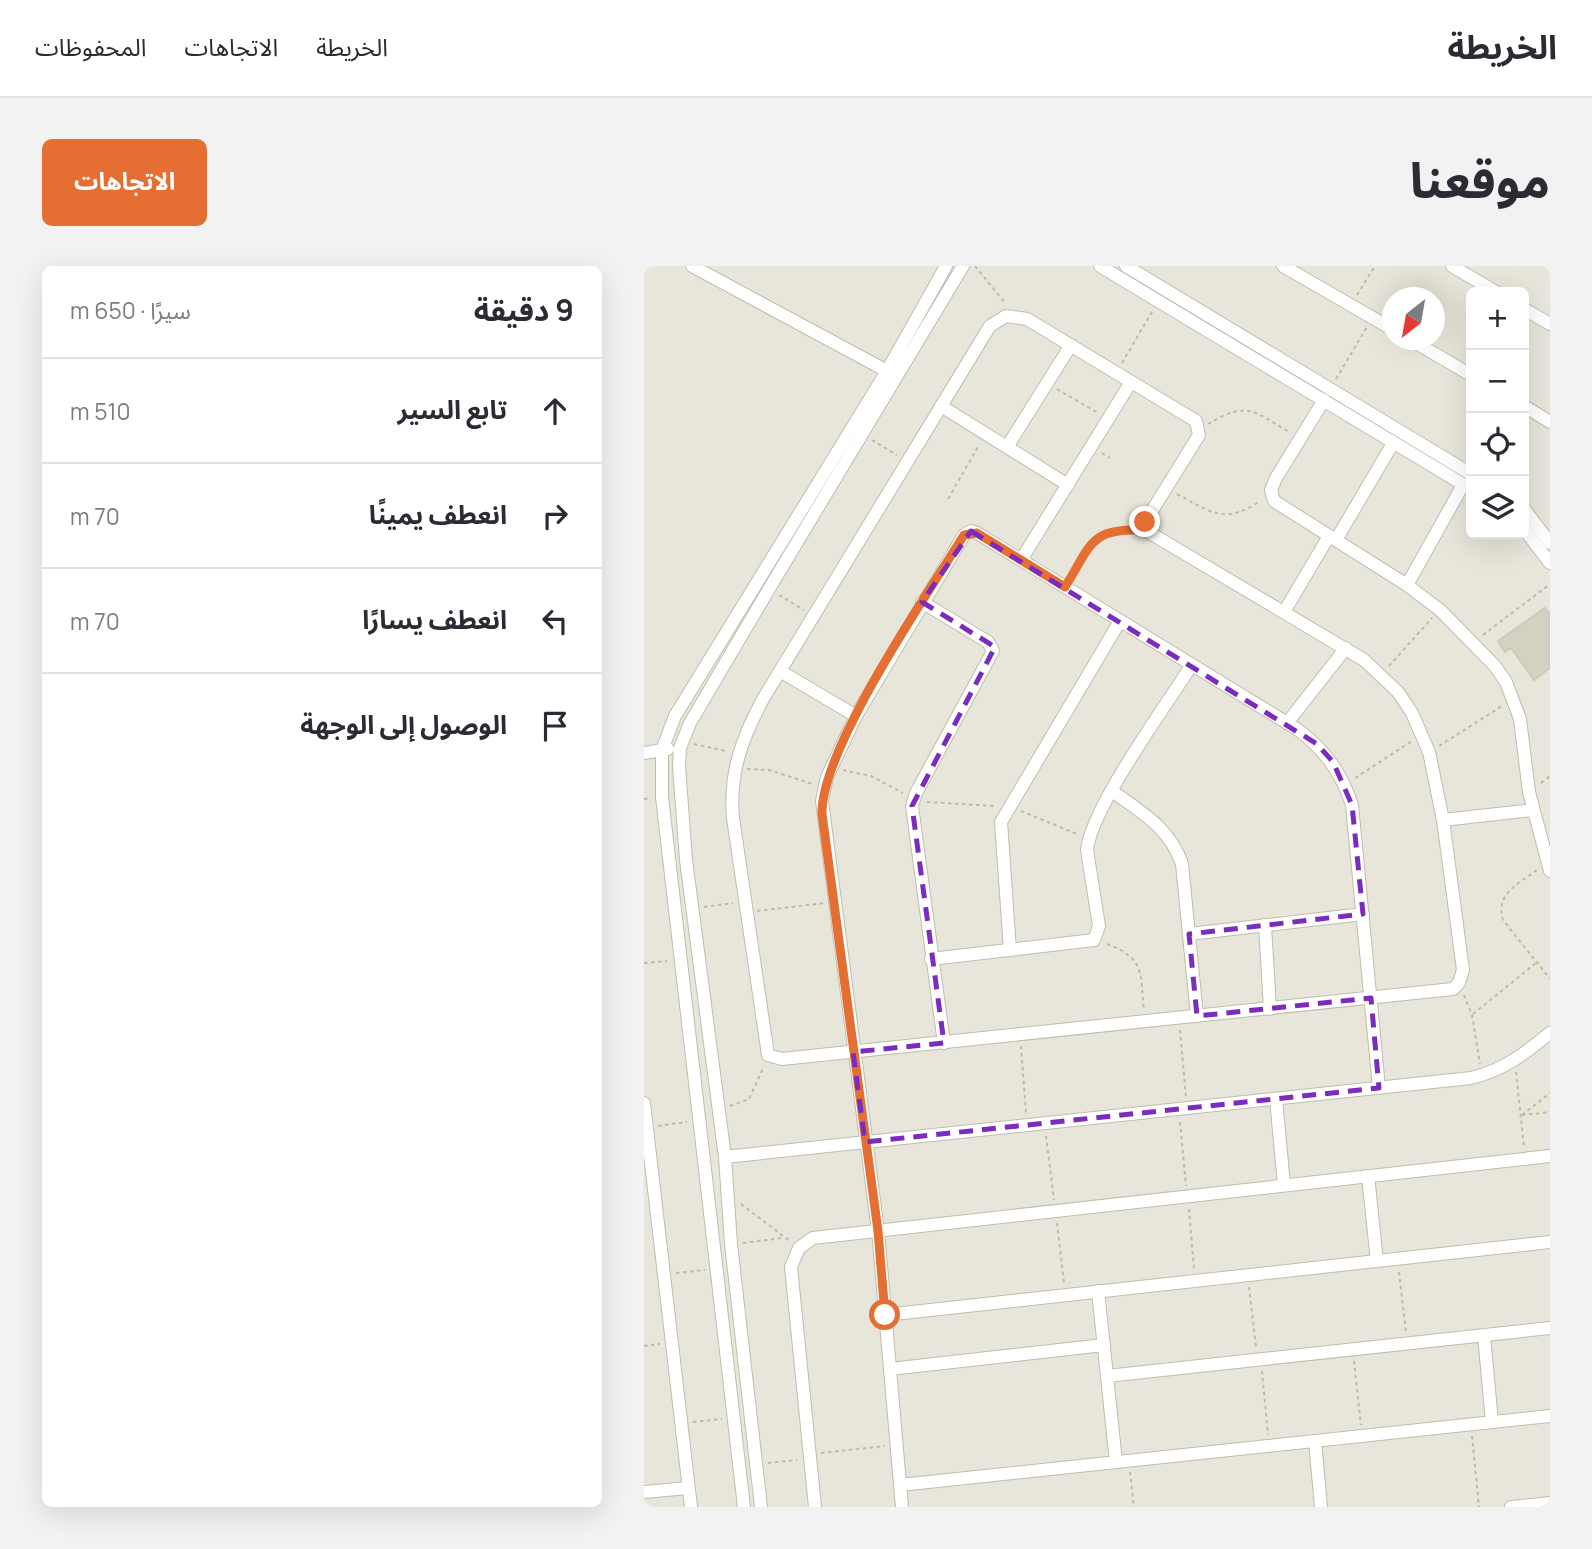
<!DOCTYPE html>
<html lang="ar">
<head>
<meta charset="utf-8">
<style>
	:root { --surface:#fff; --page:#f2f2f3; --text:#2b2b33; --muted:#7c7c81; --line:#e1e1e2; --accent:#e56f32 }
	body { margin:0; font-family:Manrope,"Noto Sans Arabic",sans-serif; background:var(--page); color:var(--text); direction:rtl }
	.controls { position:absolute; right:21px; top:21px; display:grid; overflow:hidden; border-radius:10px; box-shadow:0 7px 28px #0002 }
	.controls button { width:63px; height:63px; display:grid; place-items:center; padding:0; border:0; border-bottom:2px solid var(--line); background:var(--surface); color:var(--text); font:35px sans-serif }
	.compass { position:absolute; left:738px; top:21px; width:63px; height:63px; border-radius:50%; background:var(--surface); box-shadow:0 7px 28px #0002; rotate:211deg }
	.stop { position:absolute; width:21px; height:21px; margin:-16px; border:5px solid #e56f32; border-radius:50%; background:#fff }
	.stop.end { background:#e56f32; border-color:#fff; box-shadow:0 2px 7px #0008 }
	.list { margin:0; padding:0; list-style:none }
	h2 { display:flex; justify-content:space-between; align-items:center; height:91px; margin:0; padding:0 28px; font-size:30px }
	h2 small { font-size:23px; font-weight:400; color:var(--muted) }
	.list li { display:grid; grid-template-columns:46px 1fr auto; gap:21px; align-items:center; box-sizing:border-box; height:105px; padding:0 28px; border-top:2px solid var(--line) }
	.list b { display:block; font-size:26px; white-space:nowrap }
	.list em { font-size:23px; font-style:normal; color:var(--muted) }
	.icon { flex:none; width:38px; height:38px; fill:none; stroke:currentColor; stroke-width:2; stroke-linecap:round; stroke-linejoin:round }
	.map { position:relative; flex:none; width:906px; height:1241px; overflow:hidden; direction:ltr; border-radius:10px }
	header { display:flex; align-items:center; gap:42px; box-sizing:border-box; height:98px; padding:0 35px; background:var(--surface); border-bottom:2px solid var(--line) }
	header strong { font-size:33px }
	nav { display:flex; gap:38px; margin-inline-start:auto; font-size:24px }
	.intro { display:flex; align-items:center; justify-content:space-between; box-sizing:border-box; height:168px; padding:0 42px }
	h1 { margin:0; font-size:49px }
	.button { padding:18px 32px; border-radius:10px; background:var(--accent); color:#fff; font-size:24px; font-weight:700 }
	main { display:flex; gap:42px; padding:0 42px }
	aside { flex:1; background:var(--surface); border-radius:10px; box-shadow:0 7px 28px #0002 }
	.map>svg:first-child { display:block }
	.residential { fill:#e8e6da; fill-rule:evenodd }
	.building { fill:#d5d1c2; stroke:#cfcab6; stroke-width:2 }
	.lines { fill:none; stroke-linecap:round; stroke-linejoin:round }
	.minor-casing { stroke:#bfbdaf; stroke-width:14 }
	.path { stroke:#bfbaa2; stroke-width:2; stroke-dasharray:3.5 3.5; stroke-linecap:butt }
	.minor { stroke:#fff; stroke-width:12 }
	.route { stroke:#e56f32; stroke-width:9 }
	.marked { fill:none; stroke:#7b2cbf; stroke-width:5; stroke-dasharray:14 9; stroke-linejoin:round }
</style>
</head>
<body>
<header>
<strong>الخريطة</strong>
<nav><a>الخريطة</a><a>الاتجاهات</a><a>المحفوظات</a></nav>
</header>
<div class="intro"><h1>موقعنا</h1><a class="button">الاتجاهات</a></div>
<main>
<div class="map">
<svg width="906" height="1241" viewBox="0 0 906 1241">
	<rect width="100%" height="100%" fill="#f4f3ec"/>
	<!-- residential -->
	<path class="residential" d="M0 0H906V1241H0ZM827 26H880V268H827ZM748 32H790V74H748Z"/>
	<!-- building -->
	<path class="building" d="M901 342 906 349V402L890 414 867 382 861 386 854 375Z"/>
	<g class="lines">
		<defs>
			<g id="minor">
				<path d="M48 0 243 105"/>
				<path d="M456 0 827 223"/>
				<path d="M482 0 827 208"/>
				<path d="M639 0 748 63"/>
				<path d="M808 0 852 26"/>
				<path d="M880 43 906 58"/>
				<path d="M362 50 383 53 552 155 555 169 506 248 501 264 720 394 754 426 768 447 785 486 799 554 819 704 815 717 809 723 138 793 124 789 89 552C85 507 98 472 119 433L341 68 346 60Z"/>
				<path d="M767 74 827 109"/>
				<path d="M680 134 632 212 627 224 630 235 763 319 796 344 851 400 862 416 876 453 885 526 906 605"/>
				<path d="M297 140 424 219"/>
				<path d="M880 140 906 156"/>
				<path d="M363 181 427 79"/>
				<path d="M880 243 906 277"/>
				<path d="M880 263 906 297"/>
				<path d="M692 274 748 179"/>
				<path d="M377 294 487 116"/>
				<path d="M763 319 819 219"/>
				<path d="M278 336 344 376 349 385 272 527 268 540 300 777"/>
				<path d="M640 346 685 270"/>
				<path d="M136 405 212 450"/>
				<path d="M643 457 702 382"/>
				<path d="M0 487 24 483"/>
				<path d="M468 525C497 546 526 562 538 598L553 750"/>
				<path d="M799 554 889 544"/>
				<path d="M621 659 626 743"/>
				<path d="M545 668 719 648"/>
				<path d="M366 684 357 556 476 355"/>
				<path d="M287 693 450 674 455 660 443 584C447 542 522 440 547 400"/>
				<path d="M632 833 640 919"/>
				<path d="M0 837 47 1241"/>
				<path d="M81 891 827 812C860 804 880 788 906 767"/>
				<path d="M724 910 733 995"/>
				<path d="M454 1025 472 1196"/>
				<path d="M241 1049 906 976"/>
				<path d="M840 1070 848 1156"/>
				<path d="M246 1103 460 1079"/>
				<path d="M463 1110 906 1062"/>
				<path d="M671 1175 677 1241"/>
				<path d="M256 1219 906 1150"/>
				<path d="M0 1226 44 1222"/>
				<path d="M100 1241 18 531V484L31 450 243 105 302 0"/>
				<path d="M117 1241 87 978 81 891 42 594 35 500 36 482 46 457 125 323 319 0"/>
				<path d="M171 1241 147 1001 155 982 169 972 906 890"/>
				<path d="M258 1241 234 965 178 535 183 511 212 450 320 269 327 265 333 267 653 463C681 484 697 506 708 539L735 822"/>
				<path d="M867 1241 906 1237"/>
			</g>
		</defs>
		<!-- minor casing -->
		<use href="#minor" class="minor-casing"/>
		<!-- path -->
		<g class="path">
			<path d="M331 0 362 38"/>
			<path d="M713 29 731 0"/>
			<path d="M478 97 509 44"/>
			<path d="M692 113 723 61"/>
			<path d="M413 123 454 147"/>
			<path d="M564 158C605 134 608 145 647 167"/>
			<path d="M228 174 253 189"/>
			<path d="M458 187 466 192"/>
			<path d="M533 228C566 246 581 259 616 235"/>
			<path d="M304 233 335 179"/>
			<path d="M427 311C445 282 451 263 489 264"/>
			<path d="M135 329 160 344"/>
			<path d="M839 369 906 318"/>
			<path d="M745 400 788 352"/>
			<path d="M50 478 82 485"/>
			<path d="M795 480 858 440"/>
			<path d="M103 503 125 504 169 518"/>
			<path d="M199 504 227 510 259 527"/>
			<path d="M711 512 768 475"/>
			<path d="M897 517 906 510"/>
			<path d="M0 533 6 532"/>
			<path d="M283 536 351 540"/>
			<path d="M377 545 433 568"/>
			<path d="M893 604C874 618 851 628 859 654L906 713"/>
			<path d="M60 641 89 637"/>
			<path d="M113 645 181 637"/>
			<path d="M463 678C502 693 496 707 500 745"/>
			<path d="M0 697 23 695"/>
			<path d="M820 729 828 749 836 798"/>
			<path d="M829 748 892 697"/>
			<path d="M536 764 542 831"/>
			<path d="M377 780 382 847"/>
			<path d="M872 806 880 881"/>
			<path d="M86 840 105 833 120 800"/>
			<path d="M878 849 906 827"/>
			<path d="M878 849 906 846"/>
			<path d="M536 856 542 920"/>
			<path d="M14 860 43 856"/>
			<path d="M402 870 410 934"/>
			<path d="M97 938 146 975"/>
			<path d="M545 943 550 1003"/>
			<path d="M413 957 420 1017"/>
			<path d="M99 977 138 972"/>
			<path d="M755 1006 762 1066"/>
			<path d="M32 1007 61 1004"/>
			<path d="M605 1021 612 1081"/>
			<path d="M0 1080 16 1078"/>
			<path d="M710 1095 717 1159"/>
			<path d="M618 1105 624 1169"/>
			<path d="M49 1156 78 1153"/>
			<path d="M828 1170 835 1241"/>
			<path d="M177 1187 241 1180"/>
			<path d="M124 1197 153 1194"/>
			<path d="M486 1206 490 1241"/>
		</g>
		<!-- minor -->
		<use href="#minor" class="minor"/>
	</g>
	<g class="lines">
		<!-- route -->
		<path class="route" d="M241 1049 234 965 178 548C177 482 283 329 320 269L333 267 421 321C448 278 445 262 501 264V256"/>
	</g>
	<!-- marked area -->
	<path class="marked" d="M327 265 673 478 689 496 708 539 719 648 545 668 553 750 727 732 735 822 221 876 209 786 300 777 268 540 351 381 278 336Z"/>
</svg>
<div class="controls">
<button>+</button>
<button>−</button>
<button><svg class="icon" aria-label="locate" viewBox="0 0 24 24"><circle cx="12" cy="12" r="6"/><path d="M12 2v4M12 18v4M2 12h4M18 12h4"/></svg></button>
<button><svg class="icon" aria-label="layers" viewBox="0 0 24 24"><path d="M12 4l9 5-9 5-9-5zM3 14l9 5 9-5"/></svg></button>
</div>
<svg class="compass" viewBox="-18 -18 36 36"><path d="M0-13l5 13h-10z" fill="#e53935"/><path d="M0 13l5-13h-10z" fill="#7c7c81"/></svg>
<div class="stop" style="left:241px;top:1049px"></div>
<div class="stop end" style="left:501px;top:256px"></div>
</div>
<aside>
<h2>9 دقيقة<small>سيرًا · 650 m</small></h2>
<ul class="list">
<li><svg class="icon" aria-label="ahead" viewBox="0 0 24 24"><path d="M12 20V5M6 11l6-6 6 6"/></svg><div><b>تابع السير</b></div><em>510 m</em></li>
<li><svg class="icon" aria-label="right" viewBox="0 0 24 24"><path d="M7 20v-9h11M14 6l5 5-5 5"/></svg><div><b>انعطف يمينًا</b></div><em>70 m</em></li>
<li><svg class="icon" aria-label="left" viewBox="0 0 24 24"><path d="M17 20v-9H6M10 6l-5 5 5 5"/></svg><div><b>انعطف يسارًا</b></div><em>70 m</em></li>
<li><svg class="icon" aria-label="arrive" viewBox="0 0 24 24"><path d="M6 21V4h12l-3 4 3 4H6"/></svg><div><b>الوصول إلى الوجهة</b></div></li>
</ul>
</aside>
</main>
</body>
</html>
